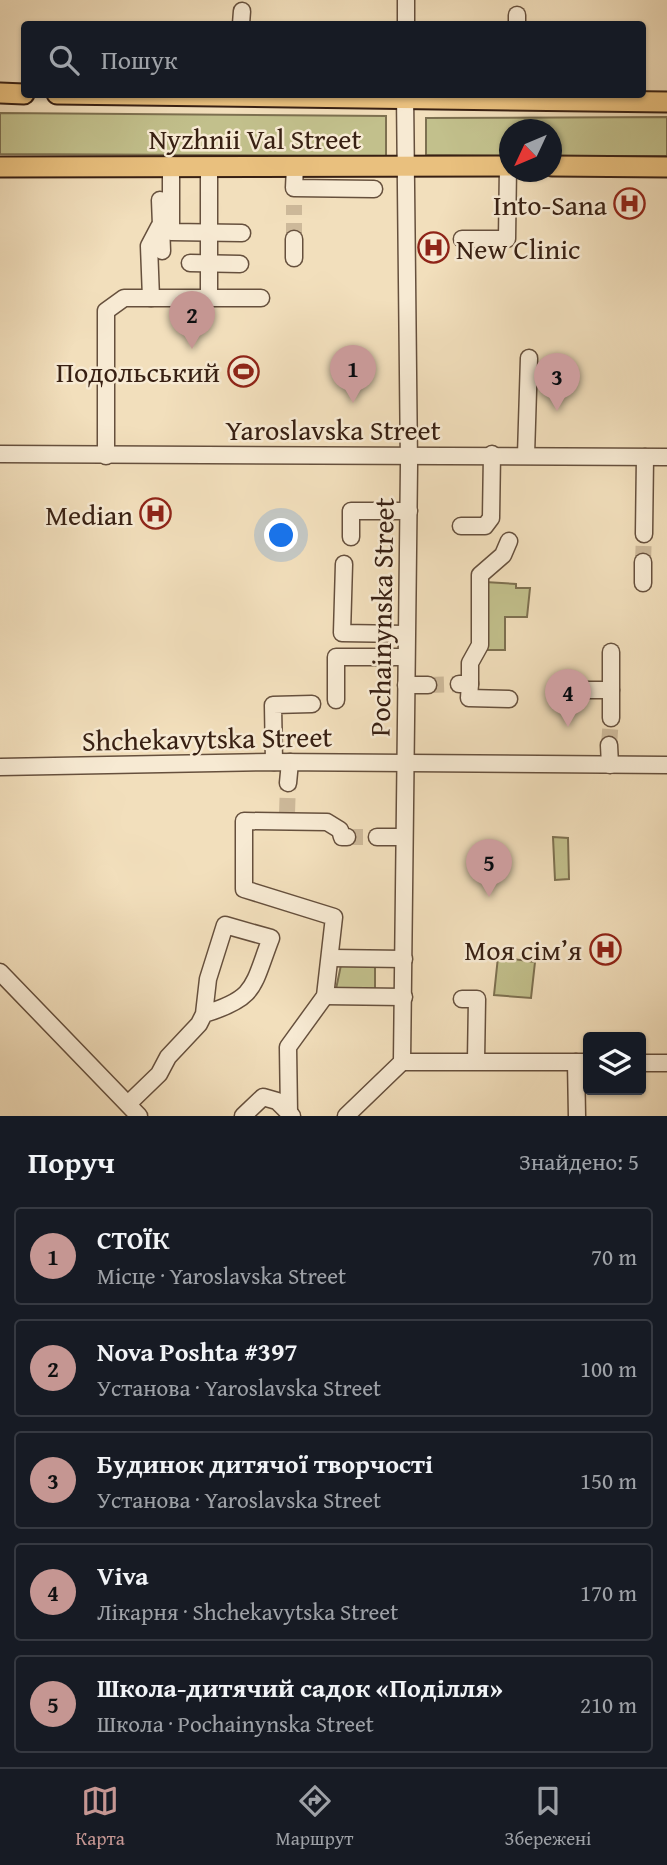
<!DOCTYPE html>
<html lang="uk">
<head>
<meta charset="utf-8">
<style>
	:root { --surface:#171b24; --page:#242831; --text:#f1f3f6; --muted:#9ea1a6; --line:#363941; --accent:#c59692 }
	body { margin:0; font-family:"Gentium Book Plus",serif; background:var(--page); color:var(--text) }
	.controls { position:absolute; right:21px; bottom:21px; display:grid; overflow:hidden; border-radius:7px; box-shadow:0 2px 5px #0004 }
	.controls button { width:63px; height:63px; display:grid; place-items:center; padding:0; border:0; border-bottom:2px solid var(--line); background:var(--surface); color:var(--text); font:35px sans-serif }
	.compass { position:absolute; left:499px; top:119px; width:63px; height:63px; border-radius:50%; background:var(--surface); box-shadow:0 2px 5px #0004; rotate:226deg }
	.you { position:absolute; left:282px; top:536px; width:24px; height:24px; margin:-18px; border:5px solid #fff; border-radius:50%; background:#1a73e8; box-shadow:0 0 0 10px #1a73e833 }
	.badge { display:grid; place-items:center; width:46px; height:46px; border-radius:50%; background:var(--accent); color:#111; font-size:23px; font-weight:700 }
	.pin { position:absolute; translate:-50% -58px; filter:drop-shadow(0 2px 4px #0008) }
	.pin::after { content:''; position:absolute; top:37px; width:24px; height:21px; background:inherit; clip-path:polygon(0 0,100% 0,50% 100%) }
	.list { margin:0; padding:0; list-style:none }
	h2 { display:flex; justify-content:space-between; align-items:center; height:91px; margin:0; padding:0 28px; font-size:30px }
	h2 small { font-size:23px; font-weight:400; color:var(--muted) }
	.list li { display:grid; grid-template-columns:46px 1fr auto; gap:21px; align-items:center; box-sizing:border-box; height:98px; margin:0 14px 14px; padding:0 14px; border:2px solid var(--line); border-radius:7px }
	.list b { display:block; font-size:26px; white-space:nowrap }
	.list p { margin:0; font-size:23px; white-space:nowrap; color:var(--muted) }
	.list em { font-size:23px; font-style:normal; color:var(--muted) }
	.icon { flex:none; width:38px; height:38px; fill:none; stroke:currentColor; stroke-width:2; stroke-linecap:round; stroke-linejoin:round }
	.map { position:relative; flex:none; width:667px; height:1116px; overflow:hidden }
	.search { position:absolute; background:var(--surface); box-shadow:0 2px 5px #0004; left:21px; right:21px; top:21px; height:77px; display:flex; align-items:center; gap:18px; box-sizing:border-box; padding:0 24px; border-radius:7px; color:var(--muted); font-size:26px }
	.sheet { height:651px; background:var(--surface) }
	nav { display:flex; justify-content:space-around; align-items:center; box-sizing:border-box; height:98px; border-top:2px solid var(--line); background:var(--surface); font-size:19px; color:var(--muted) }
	nav a { display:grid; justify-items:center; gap:4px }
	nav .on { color:var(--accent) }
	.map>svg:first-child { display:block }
	.green { fill:#c2c08c; stroke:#7d7050; stroke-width:2 }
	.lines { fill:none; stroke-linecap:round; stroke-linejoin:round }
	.minor-tunnel { stroke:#cdb99a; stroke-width:16; stroke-dasharray:16 8; stroke-linecap:butt }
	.minor-casing { stroke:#66503d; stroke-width:19 }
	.major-casing { stroke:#382013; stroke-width:23 }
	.minor { stroke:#f7ead3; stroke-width:16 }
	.major { stroke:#e9c07e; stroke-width:19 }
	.labels { text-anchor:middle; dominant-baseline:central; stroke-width:5; stroke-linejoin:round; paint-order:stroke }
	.street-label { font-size:28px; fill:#382013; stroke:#f7ead3 }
	.poi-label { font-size:28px; fill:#382013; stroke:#f7ead3; text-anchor:end }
</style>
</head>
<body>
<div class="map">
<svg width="667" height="1116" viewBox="0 0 667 1116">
	<rect width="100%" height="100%" fill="#f2dfbc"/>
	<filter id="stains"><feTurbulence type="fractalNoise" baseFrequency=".00286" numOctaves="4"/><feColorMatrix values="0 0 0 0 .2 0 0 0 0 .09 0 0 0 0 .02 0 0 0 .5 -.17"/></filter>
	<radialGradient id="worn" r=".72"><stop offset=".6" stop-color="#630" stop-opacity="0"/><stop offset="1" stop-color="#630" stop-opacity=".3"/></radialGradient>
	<!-- green -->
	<g class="green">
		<path d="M0 113 386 116V156L0 154Z"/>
		<path d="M667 117V156H552V130H510L509 156 426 155V118Z"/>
		<path d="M485 582 516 584V588H530L527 617H505V650H485Z"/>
		<path d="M553 837 568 838 569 879 555 880Z"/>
		<path d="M498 957 535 962 531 998 494 995Z"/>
		<path d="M341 965 375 966V989H336Z"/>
	</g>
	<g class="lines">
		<!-- minor-tunnel -->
		<g class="minor-tunnel">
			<path d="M294 239V205"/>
			<path d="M643 562 644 534"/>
			<path d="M428 685 459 684"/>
			<path d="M609 745 611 718"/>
			<path d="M287 814 288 783"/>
			<path d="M347 837H377"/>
		</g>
		<defs>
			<g id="minor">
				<path d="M517 15V24"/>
				<path d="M241 24 242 11"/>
				<path d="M406 24V0"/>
				<path d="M171 166V232L242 233"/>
				<path d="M295 166 294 188 374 189"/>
				<path d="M160 200 162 251"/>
				<path d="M294 239V258"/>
				<path d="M462 239H507L508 166"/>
				<path d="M190 263 240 264"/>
				<path d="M151 298 149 246 159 227"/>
				<path d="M209 298V166"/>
				<path d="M0 454 667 457"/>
				<path d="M526 455 529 358"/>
				<path d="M106 456V311L124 298H261"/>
				<path d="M461 526H485L491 518 492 454"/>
				<path d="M644 534 645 457"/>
				<path d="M351 537V511H409"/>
				<path d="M643 562V583"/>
				<path d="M344 564 342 633 406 634"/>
				<path d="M459 684H470V663L480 645V575L503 555 509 541"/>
				<path d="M470 684 469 698 509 699"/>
				<path d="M406 685H428"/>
				<path d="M561 690H611"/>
				<path d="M336 700V657H406"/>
				<path d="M611 718V652"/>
				<path d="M609 745 610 765"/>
				<path d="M274 762 273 705 312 704"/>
				<path d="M0 767 274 762 667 765"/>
				<path d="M288 783 290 762"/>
				<path d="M377 837H404"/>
				<path d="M332 958 404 959"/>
				<path d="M0 972 139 1116"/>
				<path d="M325 996 404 997"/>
				<path d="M462 999H477L476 1061"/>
				<path d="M402 1062H588"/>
				<path d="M576 1062 577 1116"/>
				<path d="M641 1063H667"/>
				<path d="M128 1104 159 1074 168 1057 199 1024 204 1014 208 979 225 925 271 938C252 987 257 998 204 1014"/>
				<path d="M289 1113 288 1047 325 996 334 917 244 889V821L327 822 340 830 342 837H347"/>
				<path d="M243 1116 263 1097 277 1101 292 1116"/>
				<path d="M346 1116 402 1062 409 465 405 94"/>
			</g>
			<g id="major">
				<path d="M0 93 24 94"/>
				<path d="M57 94 667 102"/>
				<path d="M552 166 667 167"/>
				<path d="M0 167 510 166"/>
			</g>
		</defs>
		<!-- minor casing -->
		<use href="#minor" class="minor-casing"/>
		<!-- major casing -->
		<use href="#major" class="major-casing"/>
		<!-- minor -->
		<use href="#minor" class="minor"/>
		<!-- major -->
		<use href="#major" class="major"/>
	</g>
	<!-- icons -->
	<defs>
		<symbol id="hospital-ring" viewBox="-11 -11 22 22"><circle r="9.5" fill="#f7ead3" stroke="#8f2418" stroke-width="1.5"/><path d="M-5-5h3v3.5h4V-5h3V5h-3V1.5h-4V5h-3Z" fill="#8f2418"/></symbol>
		<symbol id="stadium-ring" viewBox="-11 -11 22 22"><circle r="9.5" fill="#f7ead3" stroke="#8f2418" stroke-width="1.5"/><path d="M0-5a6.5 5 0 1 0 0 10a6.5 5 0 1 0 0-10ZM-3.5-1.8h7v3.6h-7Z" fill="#8f2418"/></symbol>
	</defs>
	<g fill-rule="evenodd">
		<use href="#hospital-ring" x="612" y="186" width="35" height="35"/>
		<use href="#hospital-ring" x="416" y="230" width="35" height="35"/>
		<use href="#stadium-ring" x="226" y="354" width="35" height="35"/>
		<use href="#hospital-ring" x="138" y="496" width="35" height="35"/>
		<use href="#hospital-ring" x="588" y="932" width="35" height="35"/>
	</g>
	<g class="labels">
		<!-- street labels -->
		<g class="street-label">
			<text x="255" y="138">Nyzhnii Val Street</text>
			<text x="333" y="429">Yaroslavska Street</text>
			<text transform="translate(381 617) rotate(-89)">Pochainynska Street</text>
			<text transform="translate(207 738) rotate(-1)">Shchekavytska Street</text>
		</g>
		<!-- poi labels -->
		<g class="poi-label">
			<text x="607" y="204">Into-Sana</text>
			<text x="456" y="248" text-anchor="start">New Clinic</text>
			<text x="220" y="371">Подольський</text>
			<text x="133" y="514">Median</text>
			<text x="582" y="949">Моя сім’я</text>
		</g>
	</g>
	<rect width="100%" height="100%" filter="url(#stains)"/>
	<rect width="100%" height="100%" fill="url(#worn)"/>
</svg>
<div class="controls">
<button><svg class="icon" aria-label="layers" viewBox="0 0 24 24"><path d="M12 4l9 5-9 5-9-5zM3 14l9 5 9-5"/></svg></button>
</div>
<svg class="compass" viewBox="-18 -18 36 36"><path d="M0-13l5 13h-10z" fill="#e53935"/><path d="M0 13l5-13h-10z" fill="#9ea1a6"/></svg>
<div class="you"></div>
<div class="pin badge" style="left:353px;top:403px">1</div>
<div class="pin badge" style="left:192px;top:349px">2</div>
<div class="pin badge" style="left:557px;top:411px">3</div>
<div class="pin badge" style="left:568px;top:727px">4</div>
<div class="pin badge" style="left:489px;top:897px">5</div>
<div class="search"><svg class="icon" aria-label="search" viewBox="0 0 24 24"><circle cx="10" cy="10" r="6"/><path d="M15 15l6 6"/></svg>Пошук</div>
</div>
<section class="sheet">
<h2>Поруч<small>Знайдено: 5</small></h2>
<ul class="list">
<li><span class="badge">1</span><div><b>СТОЇК</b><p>Місце · Yaroslavska Street</p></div><em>70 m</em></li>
<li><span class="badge">2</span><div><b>Nova Poshta #397</b><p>Установа · Yaroslavska Street</p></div><em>100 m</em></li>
<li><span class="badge">3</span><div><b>Будинок дитячої творчості</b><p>Установа · Yaroslavska Street</p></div><em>150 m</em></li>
<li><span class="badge">4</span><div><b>Viva</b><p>Лікарня · Shchekavytska Street</p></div><em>170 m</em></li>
<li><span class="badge">5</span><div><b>Школа-дитячий садок «Поділля»</b><p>Школа · Pochainynska Street</p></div><em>210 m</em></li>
</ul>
</section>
<nav>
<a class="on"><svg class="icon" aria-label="map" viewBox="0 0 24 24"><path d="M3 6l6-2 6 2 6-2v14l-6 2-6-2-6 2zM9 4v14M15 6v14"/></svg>Карта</a>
<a><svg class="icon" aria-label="directions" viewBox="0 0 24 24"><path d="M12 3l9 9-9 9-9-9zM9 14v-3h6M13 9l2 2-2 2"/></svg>Маршрут</a>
<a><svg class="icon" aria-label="saved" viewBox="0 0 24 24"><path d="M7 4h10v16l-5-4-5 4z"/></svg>Збережені</a>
</nav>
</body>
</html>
